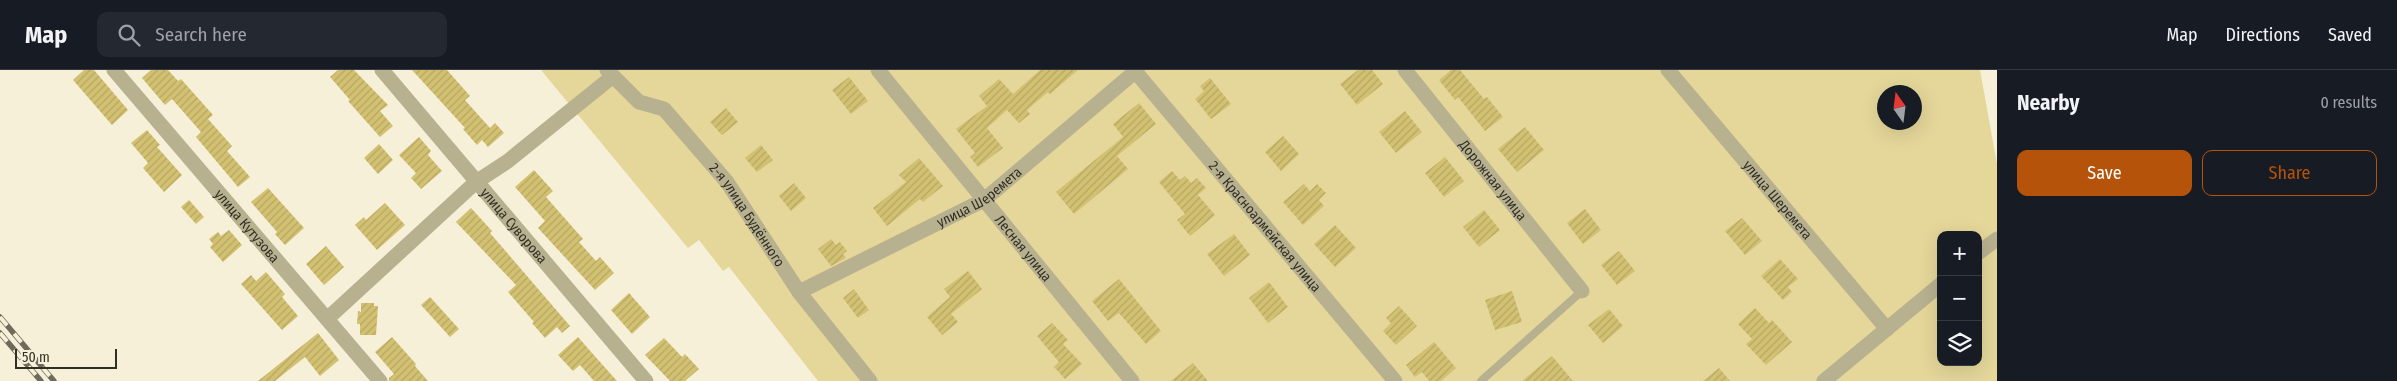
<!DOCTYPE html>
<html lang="en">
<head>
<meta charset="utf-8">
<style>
	:root { --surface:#171b24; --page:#242831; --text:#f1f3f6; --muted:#9ea1a6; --line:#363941; --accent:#b45309 }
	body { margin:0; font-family:"Fira Sans Condensed",sans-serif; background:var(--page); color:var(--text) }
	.controls { position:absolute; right:15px; bottom:15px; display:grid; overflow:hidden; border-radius:10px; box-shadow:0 5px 20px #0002 }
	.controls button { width:45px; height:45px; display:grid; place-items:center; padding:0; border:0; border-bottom:1px solid var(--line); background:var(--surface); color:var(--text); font:25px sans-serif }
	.compass { position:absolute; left:1877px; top:15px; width:45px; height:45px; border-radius:50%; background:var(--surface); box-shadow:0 5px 20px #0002; rotate:346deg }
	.scale { position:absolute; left:15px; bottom:12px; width:102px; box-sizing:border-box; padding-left:5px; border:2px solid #302e25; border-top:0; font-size:14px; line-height:18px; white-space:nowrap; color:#302e25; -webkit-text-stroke:4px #f6f0d8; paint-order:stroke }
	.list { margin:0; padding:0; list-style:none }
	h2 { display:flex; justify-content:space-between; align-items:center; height:65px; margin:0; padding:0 20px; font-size:21px }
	h2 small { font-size:16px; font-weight:400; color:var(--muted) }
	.actions { display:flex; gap:10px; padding:15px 20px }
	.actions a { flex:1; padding:11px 0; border:1px solid var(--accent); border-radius:10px; text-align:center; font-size:18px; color:var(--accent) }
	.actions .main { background:var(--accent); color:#fff }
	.icon { flex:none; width:28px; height:28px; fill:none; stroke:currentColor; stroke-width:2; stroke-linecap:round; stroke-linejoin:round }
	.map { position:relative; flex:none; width:1997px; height:311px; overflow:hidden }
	header { display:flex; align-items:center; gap:30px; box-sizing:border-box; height:70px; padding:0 25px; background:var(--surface); border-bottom:1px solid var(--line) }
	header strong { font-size:24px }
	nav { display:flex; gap:28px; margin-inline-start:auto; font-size:18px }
	.search { width:350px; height:45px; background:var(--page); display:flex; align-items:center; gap:12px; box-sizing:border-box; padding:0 18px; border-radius:10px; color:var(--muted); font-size:19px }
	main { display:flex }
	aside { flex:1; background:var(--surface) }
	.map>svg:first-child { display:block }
	.green { fill:#e5d79a; fill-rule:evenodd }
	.building { fill:url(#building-hatch) }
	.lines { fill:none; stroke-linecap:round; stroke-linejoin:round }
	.lane { stroke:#b8b190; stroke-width:8 }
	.street { stroke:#b8b190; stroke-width:15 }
	.rail-casing { stroke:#6e6b5d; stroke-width:5.5 }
	.rail { stroke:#f6f0d8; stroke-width:4; stroke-dasharray:11; stroke-linecap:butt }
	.labels { text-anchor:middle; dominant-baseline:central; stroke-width:4; stroke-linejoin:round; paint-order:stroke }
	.street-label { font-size:14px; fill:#302e25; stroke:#f6f0d8 }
</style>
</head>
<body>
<header>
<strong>Map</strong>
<div class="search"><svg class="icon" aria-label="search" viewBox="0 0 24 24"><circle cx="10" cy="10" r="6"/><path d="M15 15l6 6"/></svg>Search here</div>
<nav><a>Map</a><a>Directions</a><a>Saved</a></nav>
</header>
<main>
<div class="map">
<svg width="1997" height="311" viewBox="0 0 1997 311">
	<defs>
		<pattern id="building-hatch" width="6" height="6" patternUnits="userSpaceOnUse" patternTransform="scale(1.25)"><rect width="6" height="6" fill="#d3c172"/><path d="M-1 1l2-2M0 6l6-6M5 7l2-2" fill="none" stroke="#b5a663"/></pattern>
	</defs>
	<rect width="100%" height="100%" fill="#f6f0d8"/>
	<!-- green -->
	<path class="green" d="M541 0H1980L1997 94V311H818L729 197 723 201 699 170 688 178ZM1884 22H1914V52H1884ZM1941 165H1978V292H1941Z"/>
	<!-- building -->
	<g class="building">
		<path d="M84 0H94L128 40 112 55 73 10Z"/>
		<path d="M151 0H168L178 11 181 9 213 45 208 49 232 76 227 81 250 107 238 117 196 67 201 62 172 29 165 35 142 8Z"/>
		<path d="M338 0H354L388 35 380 41 393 56 380 67 348 31 350 30 330 7Z"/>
		<path d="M412 0H447L470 26 465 30 490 58 495 53 504 63 488 77 482 70 477 75 463 59 465 58Z"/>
		<path d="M1040 0H1078L1050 24 1048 22 1027 40 1030 44 1019 53 1007 40 987 58 1003 78 978 97 970 87 975 83 956 59 987 36 979 26 999 9 1013 24Z"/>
		<path d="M1358 0H1372L1383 14 1357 35 1340 14Z"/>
		<path d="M1451 0H1460L1484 29 1487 27 1503 47 1485 61 1458 27 1455 30 1439 10Z"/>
		<path d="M849 7 868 31 851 44 832 20Z"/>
		<path d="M1210 8 1231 34 1211 49 1195 29 1204 21 1200 16Z"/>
		<path d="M1139 33 1156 54 1117 86 1128 99 1074 144 1056 122 1123 67 1113 54Z"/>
		<path d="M726 38 738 52 722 65 710 52Z"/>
		<path d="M1405 41 1422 62 1396 83 1379 62Z"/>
		<path d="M1525 57 1544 80 1517 102 1498 79Z"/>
		<path d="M147 60 160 75 157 77 182 105 164 122 143 98 148 93 131 73Z"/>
		<path d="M1283 66 1299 84 1281 101 1265 82Z"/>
		<path d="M419 67 431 81 428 85 442 101 421 119 411 108 416 103 399 85Z"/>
		<path d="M379 74 393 90 378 104 364 88Z"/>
		<path d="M761 75 773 90 757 102 745 88Z"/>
		<path d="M1445 87 1464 111 1444 127 1425 103Z"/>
		<path d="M919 88 943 116 923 132 920 129 887 156 873 138 906 112 899 105Z"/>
		<path d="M534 100 553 121 546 127 583 169 579 172 596 191 600 187 614 203 595 220 538 158 545 151 515 117Z"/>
		<path d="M1172 101 1180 110 1185 106 1191 113 1197 108 1206 118 1198 125 1215 145 1190 166 1177 150 1185 144 1159 112Z"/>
		<path d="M794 113 806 128 791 141 779 126Z"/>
		<path d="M1304 114 1310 121 1317 114 1326 123 1319 130 1324 136 1303 155 1283 132Z"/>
		<path d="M268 118 304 158 285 175 275 164 277 162 251 132Z"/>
		<path d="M189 130 204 147 196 154 181 137Z"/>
		<path d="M385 133 405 155 377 180 355 155 364 147 366 150Z"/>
		<path d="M471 138 492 161 490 163 570 256 562 263 557 257 545 268 532 253 534 252 508 222 516 215 456 152Z"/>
		<path d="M1585 139 1601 160 1583 174 1567 153Z"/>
		<path d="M1484 140 1500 160 1479 177 1463 157Z"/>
		<path d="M1742 148 1762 171 1745 185 1725 161Z"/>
		<path d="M1335 155 1356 178 1335 197 1314 174Z"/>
		<path d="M229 160 242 175 223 192 210 177 213 174 209 169 218 162 221 166Z"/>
		<path d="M1234 164 1250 185 1224 206 1207 184Z"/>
		<path d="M831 169 836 175 840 172 847 181 843 184 846 188 831 196 818 179Z"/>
		<path d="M326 176 344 197 324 215 306 194Z"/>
		<path d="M1619 181 1635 201 1617 215 1601 195Z"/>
		<path d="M1780 189 1798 209 1788 217 1792 222 1783 230 1761 206Z"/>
		<path d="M968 201 982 219 951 244 958 252 942 265 927 247 950 227 944 219Z"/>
		<path d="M266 202 285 224 282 227 298 246 282 260 241 214 251 205 256 211Z"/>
		<path d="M1119 209 1161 261 1146 274 1119 243 1108 251 1092 231Z"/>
		<path d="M1269 212 1288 237 1268 253 1249 228Z"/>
		<path d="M854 219 869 240 858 248 843 228Z"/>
		<path d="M1512 221 1522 252 1495 260 1485 230Z"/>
		<path d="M629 223 650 247 632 264 611 240Z"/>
		<path d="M430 227 459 259 450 267 421 235Z"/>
		<path d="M361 233H374V236H378L376 265H360V254H357L358 241 361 242Z"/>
		<path d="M1399 236 1417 256 1396 275 1383 261 1391 253 1386 248Z"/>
		<path d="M1755 238 1769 253 1772 250 1792 272 1766 295 1746 274 1752 269 1738 254Z"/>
		<path d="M1609 239 1623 256 1603 273 1588 255Z"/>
		<path d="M1052 253 1068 270 1063 274 1082 294 1065 309 1054 297 1059 292 1037 266Z"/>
		<path d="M318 263 339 290 320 306 305 287 275 311H258Z"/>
		<path d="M392 267 416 294 415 296 428 311H389V308L394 304 375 282Z"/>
		<path d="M578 267 592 283 617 311H594L580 295 573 301 558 285Z"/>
		<path d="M664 268 682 287 685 284 699 299 685 311H670L645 285Z"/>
		<path d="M1434 272 1456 298 1441 311H1429L1422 302 1415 307 1406 295Z"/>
		<path d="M1552 286 1573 311H1522Z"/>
		<path d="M1193 293 1208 311H1171Z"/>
		<path d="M1719 298 1730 311H1703Z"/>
	</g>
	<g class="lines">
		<!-- lane -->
		<path class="lane" d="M1481 311 1582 221"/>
		<!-- street -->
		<g class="street">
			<path id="s1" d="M114 0 380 311"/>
			<path id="s2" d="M382 0 646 311"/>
			<path id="s3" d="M607 0 639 32 664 39 727 112 799 222 870 311"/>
			<path id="s4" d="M878 0 1132 311"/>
			<path id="s5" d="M1134 0 1395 311"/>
			<path id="s6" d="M1405 0 1582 221"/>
			<path id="s7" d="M1668 0 1887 259"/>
			<path d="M1978 183 1997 169"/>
			<path id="s8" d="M799 222 984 130 1137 0"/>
			<path d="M327 249 476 112 508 91 612 7"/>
			<path d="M1824 311 1941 214"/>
		</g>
		<defs>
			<g id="rail">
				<path d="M0 247 54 311"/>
				<path d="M0 263 41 311"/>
			</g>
		</defs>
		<!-- rail casing -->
		<use href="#rail" class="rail-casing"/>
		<!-- rail -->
		<use href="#rail" class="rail"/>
	</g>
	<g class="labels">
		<!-- street labels -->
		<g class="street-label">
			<text stroke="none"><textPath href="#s6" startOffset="141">Дорожная улица</textPath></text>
			<text stroke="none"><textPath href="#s8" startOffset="204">улица Шеремета</textPath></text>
			<text stroke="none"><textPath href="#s7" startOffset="170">улица Шеремета</textPath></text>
			<text stroke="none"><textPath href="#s3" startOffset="206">2-я улица Будённого</textPath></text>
			<text stroke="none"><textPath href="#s1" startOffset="205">улица Кутузова</textPath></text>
			<text stroke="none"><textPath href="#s2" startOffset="204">улица Суворова</textPath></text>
			<text stroke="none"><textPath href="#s5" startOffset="204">2-я Красноармейская улица</textPath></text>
			<text stroke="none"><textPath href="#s4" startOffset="230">Лесная улица</textPath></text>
		</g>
	</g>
</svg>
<div class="controls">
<button>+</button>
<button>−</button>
<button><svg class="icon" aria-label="layers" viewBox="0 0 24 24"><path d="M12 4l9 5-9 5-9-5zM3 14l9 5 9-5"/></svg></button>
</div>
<svg class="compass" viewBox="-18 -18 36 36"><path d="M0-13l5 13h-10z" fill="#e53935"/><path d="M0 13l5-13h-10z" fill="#9ea1a6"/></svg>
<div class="scale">50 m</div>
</div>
<aside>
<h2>Nearby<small>0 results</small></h2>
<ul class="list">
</ul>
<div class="actions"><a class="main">Save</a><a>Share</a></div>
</aside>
</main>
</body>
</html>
